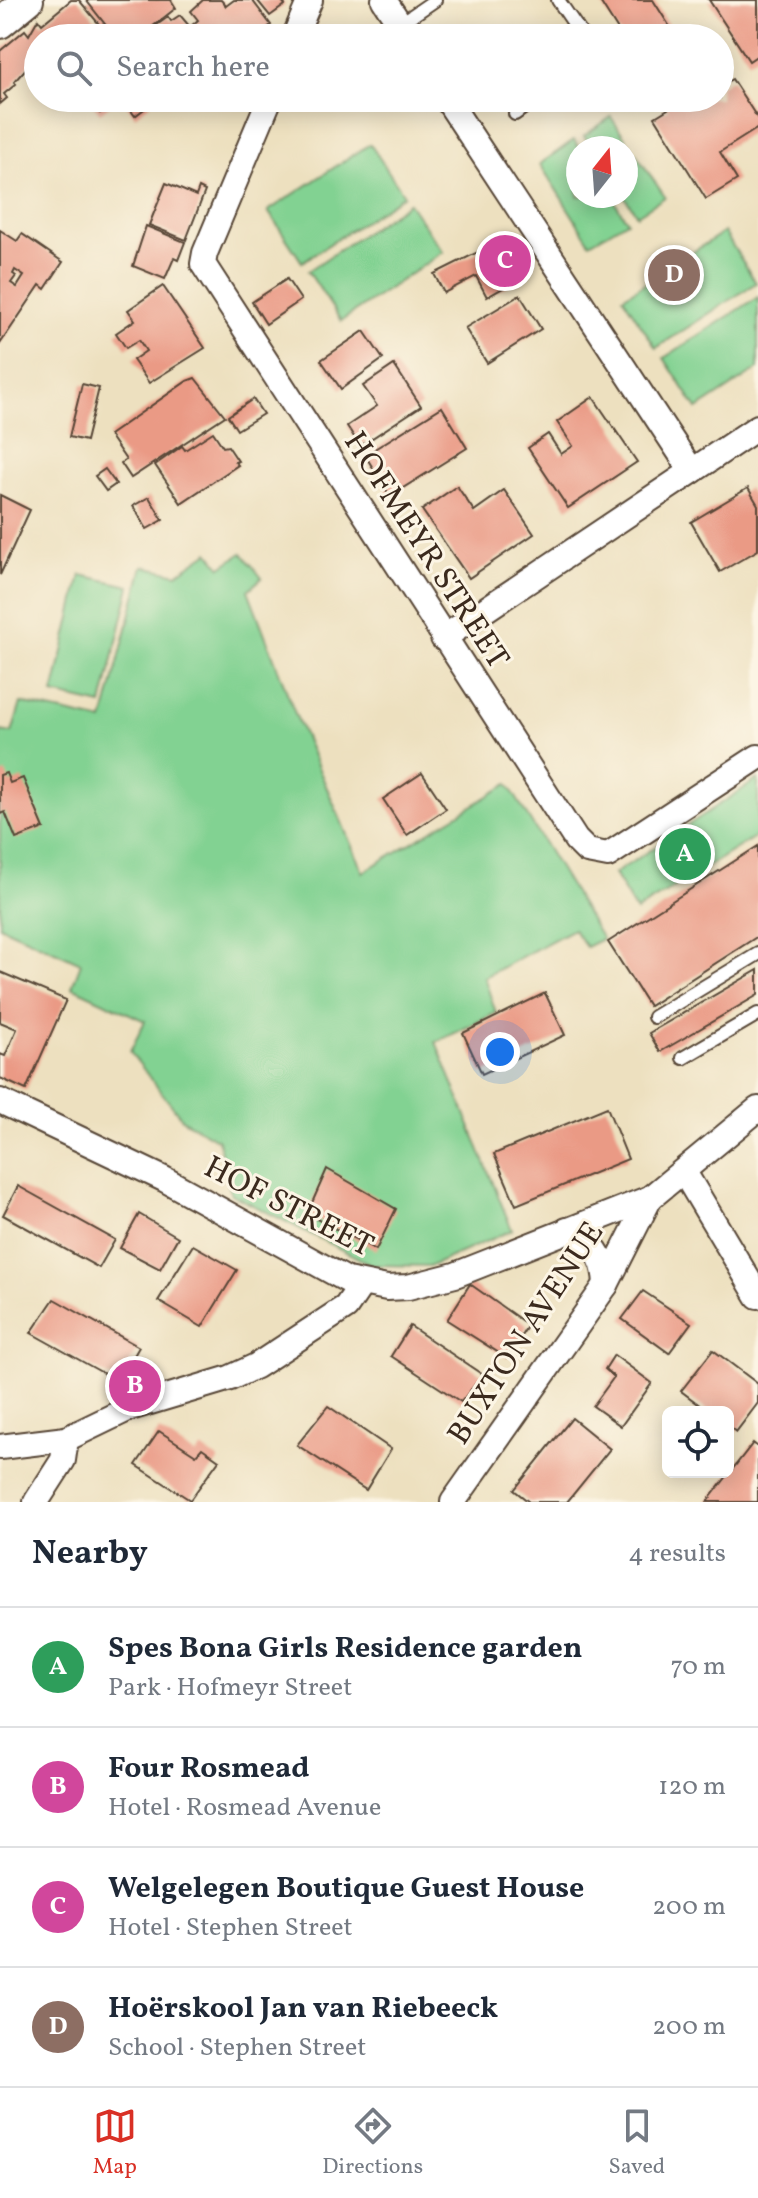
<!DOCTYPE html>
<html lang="en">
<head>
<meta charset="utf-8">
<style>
	:root { --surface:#fff; --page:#f2f2f3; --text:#1f2937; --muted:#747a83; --line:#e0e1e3; --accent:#d93025 }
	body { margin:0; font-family:Vollkorn,serif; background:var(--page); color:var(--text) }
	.controls { position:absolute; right:24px; bottom:24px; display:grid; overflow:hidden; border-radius:12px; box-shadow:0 4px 20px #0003 }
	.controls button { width:72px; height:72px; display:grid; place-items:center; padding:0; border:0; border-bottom:2px solid var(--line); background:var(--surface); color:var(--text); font:40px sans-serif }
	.compass { position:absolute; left:566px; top:136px; width:72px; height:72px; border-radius:50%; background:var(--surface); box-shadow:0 4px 20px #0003; rotate:17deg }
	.you { position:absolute; left:500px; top:1052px; width:28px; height:28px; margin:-20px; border:6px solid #fff; border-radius:50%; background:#1a73e8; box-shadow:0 0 0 12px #1a73e833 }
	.badge { display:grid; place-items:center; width:52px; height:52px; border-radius:50%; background:var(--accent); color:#fff; font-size:26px; font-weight:700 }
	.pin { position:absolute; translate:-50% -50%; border:4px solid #fff; box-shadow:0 2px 8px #0006 }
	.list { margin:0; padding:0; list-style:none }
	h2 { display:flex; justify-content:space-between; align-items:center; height:104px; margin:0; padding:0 32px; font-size:34px }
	h2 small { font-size:26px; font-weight:400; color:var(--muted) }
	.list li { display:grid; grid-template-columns:52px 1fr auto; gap:24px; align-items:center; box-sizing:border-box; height:120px; padding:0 32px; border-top:2px solid var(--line) }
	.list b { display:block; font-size:30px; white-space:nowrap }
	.list p { margin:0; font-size:26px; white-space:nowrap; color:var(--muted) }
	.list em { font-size:26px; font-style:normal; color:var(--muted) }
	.icon { flex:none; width:44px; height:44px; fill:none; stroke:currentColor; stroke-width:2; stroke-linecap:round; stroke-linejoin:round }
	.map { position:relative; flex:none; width:758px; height:1502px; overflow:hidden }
	.search { position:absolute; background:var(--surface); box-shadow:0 4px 20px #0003; left:24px; right:24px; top:24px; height:88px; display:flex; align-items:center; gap:20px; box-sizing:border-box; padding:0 28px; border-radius:44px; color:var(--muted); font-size:30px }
	.sheet { height:584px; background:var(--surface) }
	nav { display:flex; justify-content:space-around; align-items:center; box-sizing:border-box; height:112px; border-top:2px solid var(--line); background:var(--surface); font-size:22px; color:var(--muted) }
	nav a { display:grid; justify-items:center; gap:4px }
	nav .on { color:var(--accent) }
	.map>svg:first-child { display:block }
	.green { fill:#82d292; stroke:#5e7e58; stroke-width:2 }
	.building { fill:#ea9a85; fill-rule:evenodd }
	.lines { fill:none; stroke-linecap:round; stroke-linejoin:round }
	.service-casing { stroke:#564536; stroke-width:16 }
	.minor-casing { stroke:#564536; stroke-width:28 }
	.tertiary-casing { stroke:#564536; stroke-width:34 }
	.service { stroke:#fff; stroke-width:12 }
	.minor { stroke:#fff; stroke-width:24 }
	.tertiary { stroke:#fff; stroke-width:30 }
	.labels { text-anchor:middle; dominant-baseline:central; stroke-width:6; stroke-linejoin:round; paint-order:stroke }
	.street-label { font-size:32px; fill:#3b2a1e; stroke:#fcf5e5 }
</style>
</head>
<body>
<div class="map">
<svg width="758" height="1502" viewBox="0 0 758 1502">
	<rect width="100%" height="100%" fill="#fcf5e5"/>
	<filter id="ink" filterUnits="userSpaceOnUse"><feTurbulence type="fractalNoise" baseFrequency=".0125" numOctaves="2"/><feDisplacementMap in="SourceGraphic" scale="16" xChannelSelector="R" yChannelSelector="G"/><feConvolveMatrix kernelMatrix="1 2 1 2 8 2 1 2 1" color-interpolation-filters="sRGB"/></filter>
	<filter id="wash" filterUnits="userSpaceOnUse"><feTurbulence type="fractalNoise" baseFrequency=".006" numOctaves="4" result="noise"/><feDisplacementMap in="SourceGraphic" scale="32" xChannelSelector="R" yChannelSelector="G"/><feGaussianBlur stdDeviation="1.8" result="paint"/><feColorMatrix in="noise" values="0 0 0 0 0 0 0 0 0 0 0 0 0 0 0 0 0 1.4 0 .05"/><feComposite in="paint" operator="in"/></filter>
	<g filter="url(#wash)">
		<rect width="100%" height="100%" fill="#ede0bf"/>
		<!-- green -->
		<g class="green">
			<path d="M611 117 665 197 637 215 624 196 626 148H592L584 136Z"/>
			<path d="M574 140 579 148 578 196H611L627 221 590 243 540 164Z"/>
			<path d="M370 144 404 195 302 262 268 211Z"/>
			<path d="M409 203 443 252 341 321 308 271Z"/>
			<path d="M724 232 756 283 656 348 623 297Z"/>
			<path d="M758 297V369L697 409 664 358Z"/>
			<path d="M209 552 221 567 242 553 262 578 248 590 296 716 363 872 508 784 602 939 586 947 573 929 484 977 496 1013 436 1042 512 1230 431 1266 372 1265 231 1194 218 1140 183 1120 130 1052 145 1021 72 987 81 963 0 926V731L12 733 21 703 103 721 143 566 177 574Z"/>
			<path d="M81 575 130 586 102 705 53 694Z"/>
			<path d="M758 779V835L636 911 614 874Z"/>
		</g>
		<g id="blocks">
			<!-- building -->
			<g class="building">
				<path d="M71 0H79L99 24 80 38 67 32 63 38H38V55L14 82 16 84 4 94 7 98 0 104V51L25 30 29 35 38 19 42 24Z"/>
				<path d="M86 0H171L176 8 138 38 133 31 124 38H116Z"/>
				<path d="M203 0H221L226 6 234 0H252L271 25 255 38H156L150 30 168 17 171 21 180 15 190 27 198 20 191 11Z"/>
				<path d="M257 0H281L285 5 270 16Z"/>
				<path d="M599 0H653L677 38H623Z"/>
				<path d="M709 0H758V55L749 61Z"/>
				<path d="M95 28 103 38H83Z"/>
				<path d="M732 79 758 119V128L720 152 737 180 706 199 655 117 668 109 661 98H720V86Z"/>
				<path d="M88 98H150L153 102 135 116 123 100 121 102 118 99 100 113Z"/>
				<path d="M166 183 196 196 199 188 205 191 186 240 149 225Z"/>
				<path d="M146 226 185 242 178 260 174 258 165 279 133 266Z"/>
				<path d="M0 230 17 241 22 234 63 262 45 289 40 285 0 344ZM15 270 24 276 17 287 11 283 16 276 13 274Z"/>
				<path d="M508 249 524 276 487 297 476 276 444 293 434 274 482 250 488 261Z"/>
				<path d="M287 279 301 300 266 324 252 302Z"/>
				<path d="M163 286 205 348 149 383 133 360 146 351 139 340 126 348 116 333 135 320 128 310Z"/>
				<path d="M520 295 541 329 487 363 465 328Z"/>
				<path d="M364 331 383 359 341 389 321 360Z"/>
				<path d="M394 365 421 406 360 446 347 426 377 406 363 386Z"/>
				<path d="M195 378 225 416 131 478 121 463 126 460 109 435 187 381Z"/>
				<path d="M82 384 99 388 86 441 69 437Z"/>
				<path d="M593 397 637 462 568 508 528 448 548 434 561 454 573 446 557 422Z"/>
				<path d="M253 399 263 414 237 430 228 416Z"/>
				<path d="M442 407 467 448 390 496 365 455Z"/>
				<path d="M213 432 223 447 228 446 238 461 235 462 238 465 181 503 155 465 182 446 185 450Z"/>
				<path d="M105 469 116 484 106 491 95 476Z"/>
				<path d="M457 486 474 511 504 490 534 534 469 578 422 510Z"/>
				<path d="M748 488 758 505V550L720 572 691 522Z"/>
				<path d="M0 495 30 510 0 575Z"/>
				<path d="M149 497 163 520 147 529 133 506Z"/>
				<path d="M6 773 10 783 23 778 44 828 16 839 5 812 0 814V775Z"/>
				<path d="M422 773 446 809 407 835 383 799Z"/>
				<path d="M758 846V936L649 1006 608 942Z"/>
				<path d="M758 970V995L660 1052 649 1033Z"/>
				<path d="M0 972 66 1000 26 1090 0 1078V1054L5 1056 17 1029 0 1022Z"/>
				<path d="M545 993 565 1035 482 1074 463 1033Z"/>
				<path d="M607 1107 628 1159 516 1205 494 1154Z"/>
				<path d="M327 1169 396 1209 376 1250 307 1214Z"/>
				<path d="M18 1186 115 1240 99 1268 3 1215Z"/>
				<path d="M139 1214 178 1237 160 1269 120 1248Z"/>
				<path d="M193 1245 237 1270 202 1327 158 1301Z"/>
				<path d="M470 1284 528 1325 507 1358 447 1320Z"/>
				<path d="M643 1291 691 1323 669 1353 622 1319Z"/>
				<path d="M54 1299 139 1347 119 1382 31 1333Z"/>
				<path d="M410 1326 483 1375 461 1402 391 1356Z"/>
				<path d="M713 1350 758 1384V1403L736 1432 728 1426V1412H709L681 1391Z"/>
				<path d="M614 1355 652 1383 621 1426 593 1406 614 1377 605 1369Z"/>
				<path d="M328 1406 391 1449 366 1490 297 1445Z"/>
				<path d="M572 1418 610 1449 567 1502H529L514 1490Z"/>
				<path d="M159 1431 196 1455 202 1448 219 1460 190 1500 136 1465Z"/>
				<path d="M753 1443 758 1447V1502H707Z"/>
			</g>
		</g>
	</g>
	<g filter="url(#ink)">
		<use href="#blocks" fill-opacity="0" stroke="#564536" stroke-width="2"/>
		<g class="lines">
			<defs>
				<g id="service">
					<path d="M558 0 584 38"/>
					<path d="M400 24 435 0"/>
					<path d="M559 38 576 26"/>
					<path d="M454 110 471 98"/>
					<path d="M515 114 537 98"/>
					<path d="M654 1017 758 954"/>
					<path d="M683 1058 758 1014"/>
				</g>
				<g id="minor">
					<path d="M384 0 409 38"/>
					<path d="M294 38 310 0"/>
					<path d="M270 98 205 253 203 264 576 840 587 851 608 855 758 757"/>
					<path d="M446 98 692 471"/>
					<path d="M443 638 758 427"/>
					<path d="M0 1101 164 1179 347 1280 387 1288 408 1287 455 1275 650 1198 758 1109"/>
					<path d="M684 1172 758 1296"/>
					<path d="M567 1230C593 1241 605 1256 606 1285"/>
					<path d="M0 1447 66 1439 130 1408 230 1378 256 1366 346 1307 361 1285"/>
					<path d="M36 1502 63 1460 66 1439"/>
					<path d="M453 1502 606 1285 650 1198"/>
				</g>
				<path id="tertiary" d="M0 23 28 0"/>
			</defs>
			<!-- service casing -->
			<use href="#service" class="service-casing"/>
			<!-- minor casing -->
			<use href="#minor" class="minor-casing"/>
			<!-- tertiary casing -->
			<use href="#tertiary" class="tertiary-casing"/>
			<!-- service -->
			<use href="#service" class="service"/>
			<!-- minor -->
			<use href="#minor" class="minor"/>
			<!-- tertiary -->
			<use href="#tertiary" class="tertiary"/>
		</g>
	</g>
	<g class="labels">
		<!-- street labels -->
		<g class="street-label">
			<text transform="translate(425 551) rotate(57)">HOFMEYR STREET</text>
			<text transform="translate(288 1208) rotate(27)">HOF STREET</text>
			<text transform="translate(527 1334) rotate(-57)">BUXTON AVENUE</text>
		</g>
	</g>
</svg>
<div class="controls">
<button><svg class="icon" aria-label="locate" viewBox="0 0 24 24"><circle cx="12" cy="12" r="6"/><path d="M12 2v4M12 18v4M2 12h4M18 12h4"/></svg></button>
</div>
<svg class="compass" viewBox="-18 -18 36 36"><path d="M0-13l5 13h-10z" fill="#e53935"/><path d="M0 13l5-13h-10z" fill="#747a83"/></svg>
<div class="you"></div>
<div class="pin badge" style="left:685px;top:854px;background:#2e9e5b">A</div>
<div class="pin badge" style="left:135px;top:1386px;background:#d1479c">B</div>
<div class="pin badge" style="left:505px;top:261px;background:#d1479c">C</div>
<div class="pin badge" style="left:674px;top:275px;background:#8d6e63">D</div>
<div class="search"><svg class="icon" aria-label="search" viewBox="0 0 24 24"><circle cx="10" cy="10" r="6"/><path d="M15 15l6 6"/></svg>Search here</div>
</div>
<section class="sheet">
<h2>Nearby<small>4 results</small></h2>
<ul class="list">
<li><span class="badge" style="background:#2e9e5b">A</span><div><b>Spes Bona Girls Residence garden</b><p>Park · Hofmeyr Street</p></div><em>70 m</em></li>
<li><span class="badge" style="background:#d1479c">B</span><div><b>Four Rosmead</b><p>Hotel · Rosmead Avenue</p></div><em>120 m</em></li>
<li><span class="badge" style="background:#d1479c">C</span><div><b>Welgelegen Boutique Guest House</b><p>Hotel · Stephen Street</p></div><em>200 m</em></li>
<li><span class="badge" style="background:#8d6e63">D</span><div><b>Hoërskool Jan van Riebeeck</b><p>School · Stephen Street</p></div><em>200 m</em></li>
</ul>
</section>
<nav>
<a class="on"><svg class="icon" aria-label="map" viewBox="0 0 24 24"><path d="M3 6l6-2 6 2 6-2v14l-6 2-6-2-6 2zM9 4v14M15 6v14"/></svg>Map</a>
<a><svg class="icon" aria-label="directions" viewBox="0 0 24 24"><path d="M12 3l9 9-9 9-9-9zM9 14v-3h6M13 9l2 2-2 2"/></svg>Directions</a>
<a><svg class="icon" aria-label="saved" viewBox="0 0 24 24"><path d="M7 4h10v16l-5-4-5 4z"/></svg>Saved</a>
</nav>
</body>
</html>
